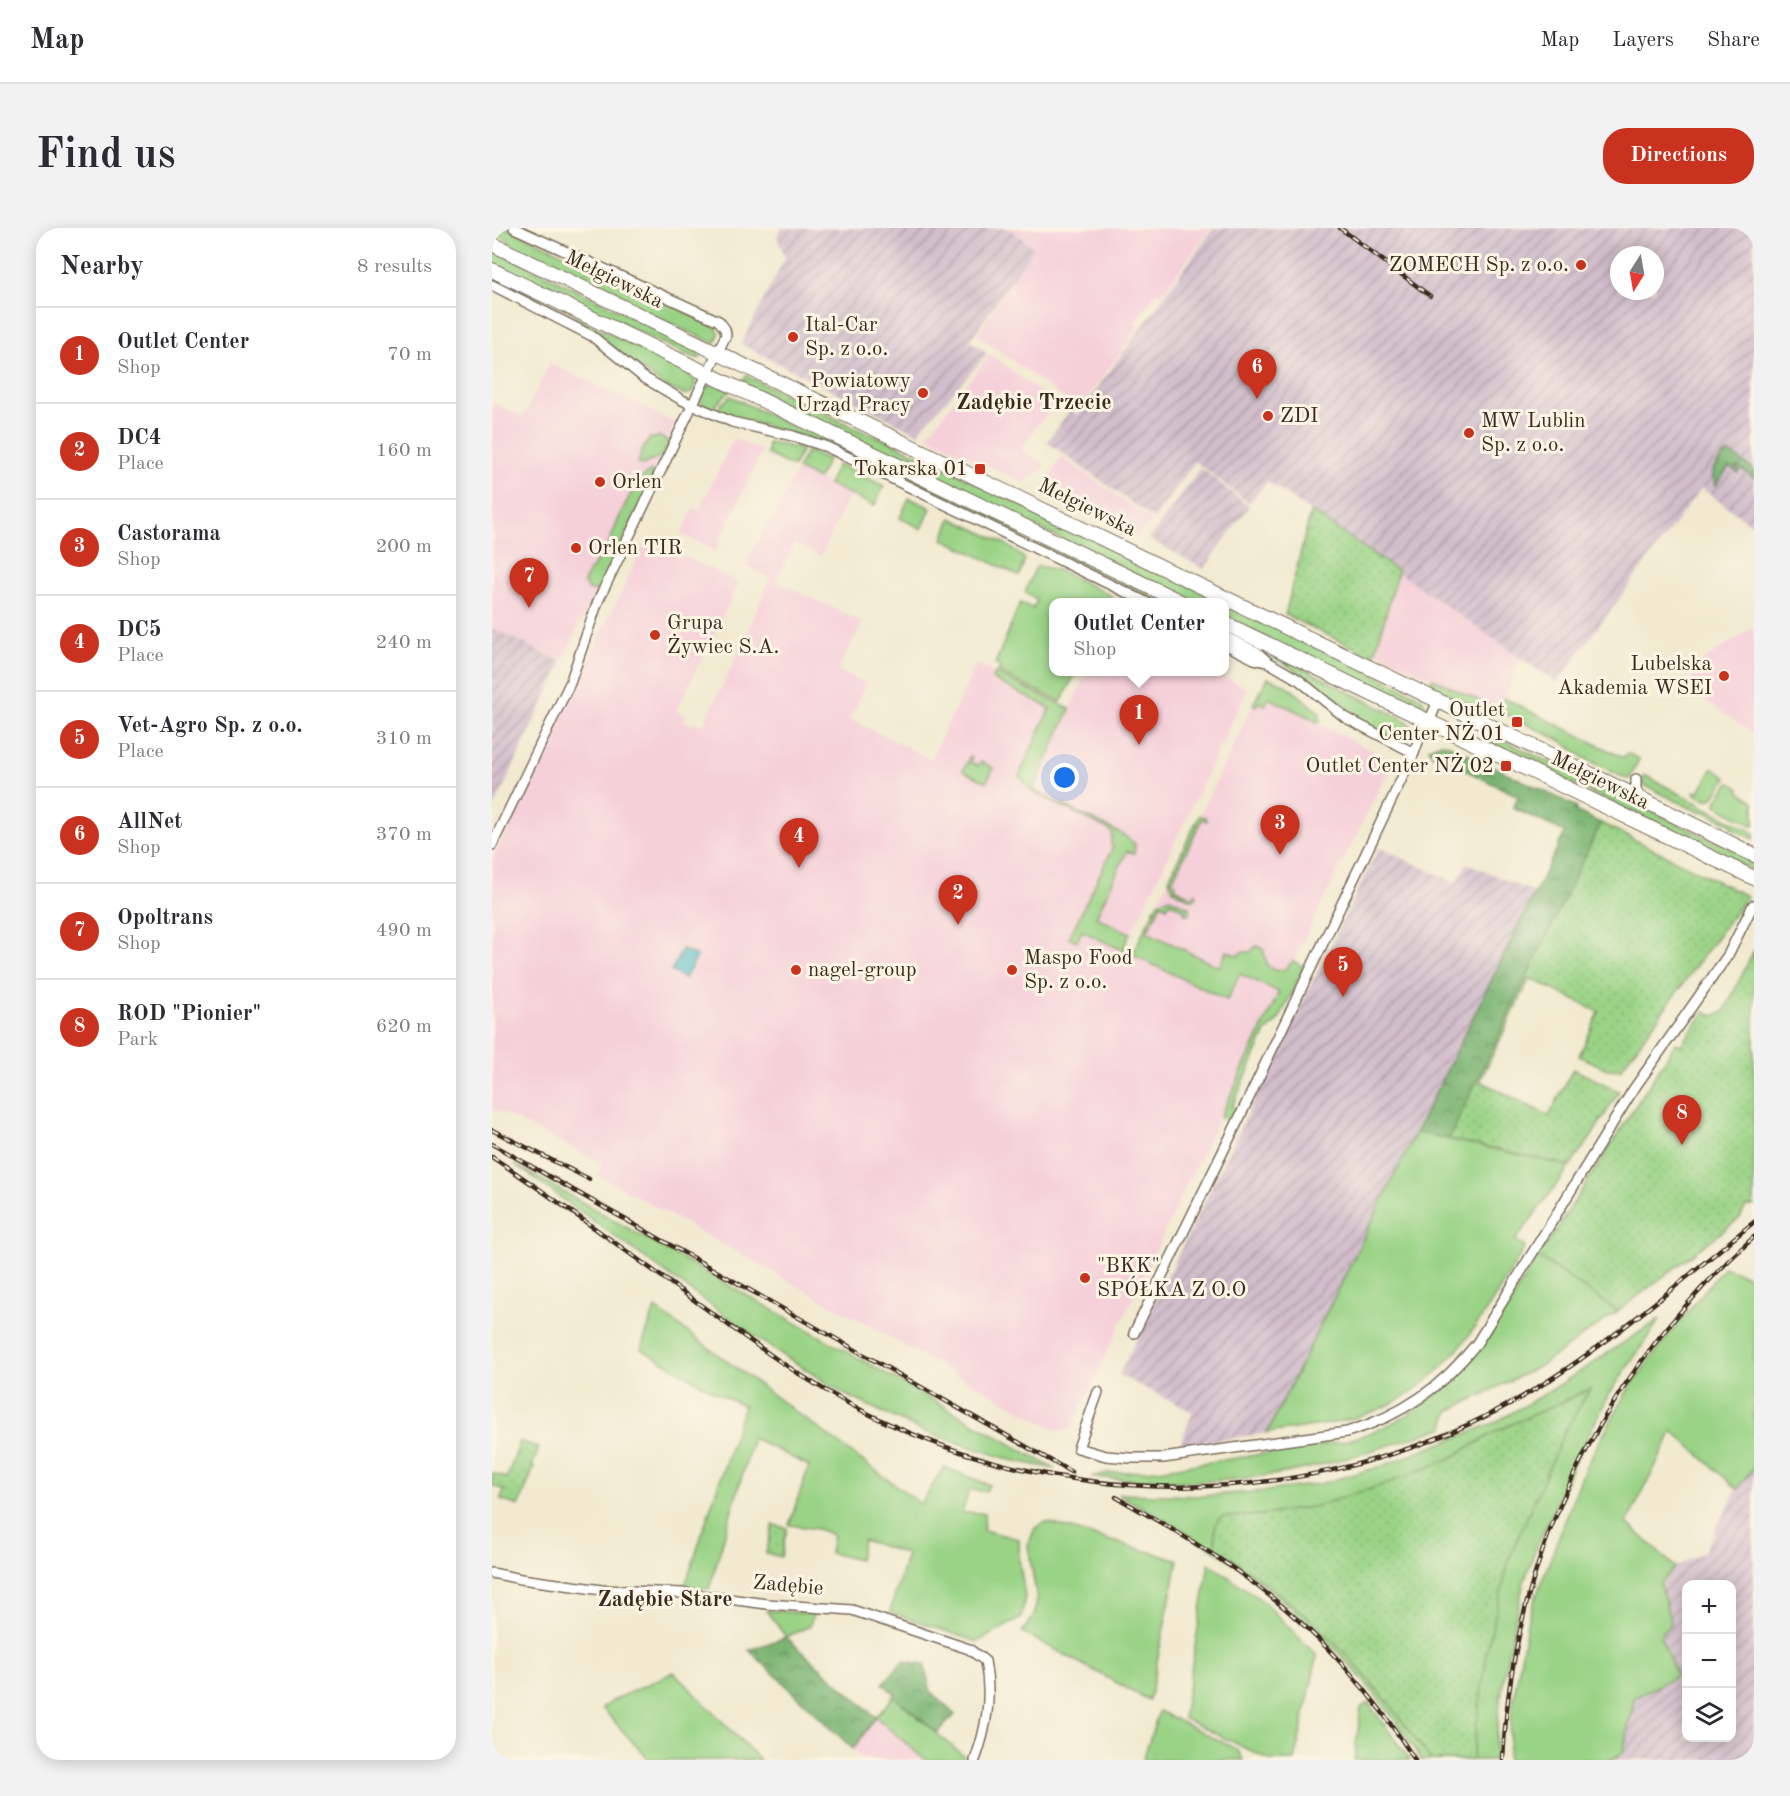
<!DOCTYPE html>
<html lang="en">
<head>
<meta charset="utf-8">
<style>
	:root { --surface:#fff; --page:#f2f2f3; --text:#2b2b33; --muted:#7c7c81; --line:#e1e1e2; --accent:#c8321e }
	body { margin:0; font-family:"Old Standard TT",serif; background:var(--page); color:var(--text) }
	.controls { position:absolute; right:18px; bottom:18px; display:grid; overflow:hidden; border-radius:12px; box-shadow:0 3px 15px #0003 }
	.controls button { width:54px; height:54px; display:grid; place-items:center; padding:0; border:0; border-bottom:2px solid var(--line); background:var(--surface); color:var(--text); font:30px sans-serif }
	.compass { position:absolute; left:1118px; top:18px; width:54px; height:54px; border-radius:50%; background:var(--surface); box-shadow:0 3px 15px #0003; rotate:191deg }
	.you { position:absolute; left:573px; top:550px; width:21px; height:21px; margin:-15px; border:4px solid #fff; border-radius:50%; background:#1a73e8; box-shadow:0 0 0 9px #1a73e833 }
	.badge { display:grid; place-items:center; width:39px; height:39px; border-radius:50%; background:var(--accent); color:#fff; font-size:20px; font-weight:700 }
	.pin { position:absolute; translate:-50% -50px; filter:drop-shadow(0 2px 3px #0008) }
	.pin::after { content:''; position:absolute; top:32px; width:21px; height:18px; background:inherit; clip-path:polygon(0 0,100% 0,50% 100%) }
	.popup { position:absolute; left:557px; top:370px; width:180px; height:78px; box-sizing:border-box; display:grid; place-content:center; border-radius:12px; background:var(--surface); filter:drop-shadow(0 2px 4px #0005); font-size:20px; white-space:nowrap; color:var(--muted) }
	.popup b { font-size:22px; color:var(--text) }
	.popup::after { content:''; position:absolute; left:50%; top:100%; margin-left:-12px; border:12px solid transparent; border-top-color:var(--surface) }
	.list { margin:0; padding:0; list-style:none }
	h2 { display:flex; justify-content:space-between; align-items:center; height:78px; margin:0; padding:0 24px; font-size:26px }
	h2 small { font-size:20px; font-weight:400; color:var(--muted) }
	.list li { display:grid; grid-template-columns:39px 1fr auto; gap:18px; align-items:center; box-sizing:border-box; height:96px; padding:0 24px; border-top:2px solid var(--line) }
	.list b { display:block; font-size:22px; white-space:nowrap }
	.list p { margin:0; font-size:20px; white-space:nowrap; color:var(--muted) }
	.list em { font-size:20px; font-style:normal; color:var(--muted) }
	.icon { flex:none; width:33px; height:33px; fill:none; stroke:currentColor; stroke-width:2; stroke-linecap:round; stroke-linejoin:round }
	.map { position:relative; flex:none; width:1262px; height:1532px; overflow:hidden; border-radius:24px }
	header { display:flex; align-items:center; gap:36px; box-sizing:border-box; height:84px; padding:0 30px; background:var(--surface); border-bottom:2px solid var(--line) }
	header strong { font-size:28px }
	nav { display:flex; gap:33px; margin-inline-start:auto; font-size:21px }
	.intro { display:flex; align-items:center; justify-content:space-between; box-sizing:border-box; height:144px; padding:0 36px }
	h1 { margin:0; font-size:42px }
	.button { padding:15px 27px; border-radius:24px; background:var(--accent); color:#fff; font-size:21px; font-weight:700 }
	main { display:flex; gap:36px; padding:0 36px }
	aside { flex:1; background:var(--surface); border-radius:24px; box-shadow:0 3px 15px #0003 }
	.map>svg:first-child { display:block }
	.built { fill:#f5cfd9 }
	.industrial { fill:url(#industrial-furrows); fill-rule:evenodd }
	.grass { fill:#9ad386; stroke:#6a7e52; stroke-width:1.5 }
	.forest { fill:url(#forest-crowns); stroke:#5b7048; stroke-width:1.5 }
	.park { fill:url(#park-dots); stroke:#6a7e52; stroke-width:1.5 }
	.water { fill:url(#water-ripples); stroke:#427171; stroke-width:1.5 }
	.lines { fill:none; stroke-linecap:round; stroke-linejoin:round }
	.street-casing { stroke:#7b6d5c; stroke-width:12 }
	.secondary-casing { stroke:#7b6d5c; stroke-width:16 }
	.street { stroke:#fff; stroke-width:9 }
	.secondary { stroke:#fff; stroke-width:14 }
	.rail-casing { stroke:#3b2a1e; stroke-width:4.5 }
	.rail { stroke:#fcf5e5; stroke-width:2; stroke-dasharray:7; stroke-linecap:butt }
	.poi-dot { fill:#c8321e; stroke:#fcf5e5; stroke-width:2 }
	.labels { text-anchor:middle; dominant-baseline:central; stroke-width:6; stroke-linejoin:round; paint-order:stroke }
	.poi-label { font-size:21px; fill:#3b2a1e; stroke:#fcf5e5; text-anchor:start }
	.street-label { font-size:21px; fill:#3b2a1e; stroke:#fcf5e5 }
	.neighbourhood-label { font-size:22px; font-weight:bold; fill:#3b2a1e; stroke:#fcf5e5 }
</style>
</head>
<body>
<header>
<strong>Map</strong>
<nav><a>Map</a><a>Layers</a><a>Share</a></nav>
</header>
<div class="intro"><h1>Find us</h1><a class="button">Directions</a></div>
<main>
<aside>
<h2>Nearby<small>8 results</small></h2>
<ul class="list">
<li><span class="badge">1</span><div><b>Outlet Center</b><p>Shop</p></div><em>70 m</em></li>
<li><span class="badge">2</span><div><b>DC4</b><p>Place</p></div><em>160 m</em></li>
<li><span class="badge">3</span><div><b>Castorama</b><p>Shop</p></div><em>200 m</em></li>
<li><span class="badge">4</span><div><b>DC5</b><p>Place</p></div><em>240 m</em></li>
<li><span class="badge">5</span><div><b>Vet-Agro Sp. z o.o.</b><p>Place</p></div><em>310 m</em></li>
<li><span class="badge">6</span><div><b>AllNet</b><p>Shop</p></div><em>370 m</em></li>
<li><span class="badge">7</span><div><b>Opoltrans</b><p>Shop</p></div><em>490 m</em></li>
<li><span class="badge">8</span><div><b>ROD &quot;Pionier&quot;</b><p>Park</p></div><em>620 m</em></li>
</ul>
</aside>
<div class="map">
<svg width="1262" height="1532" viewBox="0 0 1262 1532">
	<defs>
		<pattern id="industrial-furrows" width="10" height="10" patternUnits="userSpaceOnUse" patternTransform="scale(1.5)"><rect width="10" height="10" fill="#d1bdcb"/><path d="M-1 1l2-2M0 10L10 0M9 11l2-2" fill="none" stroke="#ab9aa4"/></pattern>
		<pattern id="forest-crowns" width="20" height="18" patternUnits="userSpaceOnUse" patternTransform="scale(1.5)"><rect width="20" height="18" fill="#7bb573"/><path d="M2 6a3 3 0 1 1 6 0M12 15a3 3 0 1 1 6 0" fill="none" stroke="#66935e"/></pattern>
		<pattern id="park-dots" width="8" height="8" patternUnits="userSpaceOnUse" patternTransform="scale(1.5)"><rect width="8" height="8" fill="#9ad386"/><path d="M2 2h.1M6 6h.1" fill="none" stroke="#86b573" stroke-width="1.8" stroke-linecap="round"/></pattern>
		<pattern id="water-ripples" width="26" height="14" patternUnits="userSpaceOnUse" patternTransform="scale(1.5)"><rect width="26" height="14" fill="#4ab8c4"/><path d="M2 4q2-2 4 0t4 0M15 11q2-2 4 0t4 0" fill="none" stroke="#3f969f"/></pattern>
	</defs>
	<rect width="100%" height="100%" fill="#fcf5e5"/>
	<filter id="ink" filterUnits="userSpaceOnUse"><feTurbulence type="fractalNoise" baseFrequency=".0167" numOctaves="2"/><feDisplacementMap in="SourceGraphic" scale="12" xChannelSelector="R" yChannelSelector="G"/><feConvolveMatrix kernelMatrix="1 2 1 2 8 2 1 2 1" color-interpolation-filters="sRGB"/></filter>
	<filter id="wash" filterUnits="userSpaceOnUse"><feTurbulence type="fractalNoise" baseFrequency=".008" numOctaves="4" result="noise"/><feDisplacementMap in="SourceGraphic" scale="24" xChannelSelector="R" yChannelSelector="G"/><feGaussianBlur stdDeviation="1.35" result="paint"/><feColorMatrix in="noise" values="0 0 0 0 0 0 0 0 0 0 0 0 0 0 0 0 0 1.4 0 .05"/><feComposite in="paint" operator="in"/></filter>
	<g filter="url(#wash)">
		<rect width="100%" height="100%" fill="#f1ead0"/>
		<!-- built -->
		<g class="built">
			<path d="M516 0H719L671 65H664L643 95 647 99 587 181 485 107 542 20Z"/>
			<path d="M498 126 562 175 529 220 553 238 532 255 435 208Z"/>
			<path d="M58 135 184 195 70 434 0 400V174L31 189Z"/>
			<path d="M242 210 270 223 223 323 189 306 202 280 207 282Z"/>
			<path d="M569 228 660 293 644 308 561 267 557 251Z"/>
			<path d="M305 241 358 266 329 328 302 315 284 353 371 394 346 442 375 456 358 491 439 531 484 436 578 481 595 444H721L756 460 638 708 597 689 590 702 735 772 748 746 787 764 579 1200 566 1203 106 947 111 935 0 880V631L154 313 188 330 190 327 247 355 184 483 194 488 192 493 201 497 203 495 211 497 250 417 278 350 253 337 276 293 281 291Z"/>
			<path d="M906 343 1029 430 1006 482 883 423Z"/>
			<path d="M1262 399V506L1196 461 1208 435Z"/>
			<path d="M767 464 901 534 788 759 735 734 729 744 650 707Z"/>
			<path d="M384 1489 433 1532H372L361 1521Z"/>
		</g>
		<!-- industrial -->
		<g class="industrial">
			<path d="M289 0H516L542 20 478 112 495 126 425 205 249 116 293 30 285 8Z"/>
			<path d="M722 0H1262V298L1209 260 1065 455 775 253 757 275 703 233 662 291 555 214 578 182 586 187ZM1127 27H1163V63H1127Z"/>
			<path d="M709 240 757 278 712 341 657 311Z"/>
			<path d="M0 400 70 434 0 584Z"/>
			<path d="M887 619 964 655 975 635 1043 665 775 1205 687 1218 701 1184 627 1147Z"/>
			<path d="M1262 1239V1532H1119L1131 1525 1142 1470 1168 1407V1358L1183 1339 1212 1324 1245 1261ZM1194 1356H1240V1510H1194Z"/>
		</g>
		<!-- grass -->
		<g class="grass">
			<path d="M0 0H15L193 81 192 84 225 100 227 105 224 114 221 115 45 34 16 15 17 12 0 3Z"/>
			<path d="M0 21 202 119 209 130H202L125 94 86 79 0 37Z"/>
			<path d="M0 47 196 145 203 152 202 163 194 167 172 158 94 99 0 52Z"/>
			<path d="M254 148 367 202 397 213 476 251 929 469 933 476 932 479 924 482 733 390 732 374H700L249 157Z"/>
			<path d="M221 156 238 162 219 182 209 175C208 166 213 159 221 156Z"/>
			<path d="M238 168 312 204 314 202 333 207 679 374H669L336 216 225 184 229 177Z"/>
			<path d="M166 208 174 212 177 216 169 229 150 237 146 236 150 223 158 210H164Z"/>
			<path d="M276 214 310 221 301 239 275 226Z"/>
			<path d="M315 223 336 231 326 251 305 241Z"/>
			<path d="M346 236 392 258 382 278 336 256Z"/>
			<path d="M161 243V251C147 278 135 307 120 332 116 340 113 356 105 362 101 364 100 363 96 362L92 355 98 341 100 342 110 321 116 320 118 315 117 314C125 296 142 247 161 243Z"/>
			<path d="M417 270 439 280 430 301 408 290Z"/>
			<path d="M459 290 512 315 533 331 527 348 451 311Z"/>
			<path d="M547 338 569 343 620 368 617 374H562V444H584L569 474 506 444 508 439 503 436 528 375 541 380 545 372 533 364 543 341Z"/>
			<path d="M732 400C794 430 854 463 915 493L919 498 918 508 914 512 909 513C872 501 848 474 818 452 792 433 761 420 733 406Z"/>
			<path d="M503 445 578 481 541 562 630 606 643 616 642 626 635 623 604 689 638 705 632 718 642 723 666 674 678 670 697 679 698 686H692L693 682 678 674 675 679 669 676 655 704 727 739 735 723 746 728 749 724H758L764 718 771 721 775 737 782 742 794 741 801 733 812 739 787 791 774 804 740 879 744 882 740 890H728L787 764 748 746 735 772 590 703 585 713 577 710 621 619 619 617 620 605 616 601 540 564 527 548 558 480 500 451Z"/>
			<path d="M776 450C797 455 812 473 828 485V492L825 495 823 492 777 470 773 477 767 474 764 478 761 476Z"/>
			<path d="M940 450 1006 482 1012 470 1132 530 1135 525 1147 531 1138 550 1135 551 1094 531 1069 513 1012 485 998 487 942 460 938 455Z"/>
			<path d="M996 505 1262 632 1261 642 1010 522 996 512Z"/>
			<path d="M478 528 480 529 478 534 487 538 489 534 502 540 494 554 471 543Z"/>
			<path d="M1221 540 1235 550 1220 571H1212L1202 566V563L1206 565Z"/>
			<path d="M1152 547 1262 605V611L1239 600 1240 597 1209 582 1207 584 1154 558 1150 554Z"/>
			<path d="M1238 554 1248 561 1247 563 1262 574V598L1224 577 1225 572Z"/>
			<path d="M707 588 714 589 715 593 710 591 680 653 684 656 683 660 700 669 704 665V670L700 672 681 662 677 651Z"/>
			<path d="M924 904 1078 938 1023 1013 1033 1019C993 1086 954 1160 875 1186 843 1197 808 1199 775 1205Z"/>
			<path d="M22 936 563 1241 519 1232 433 1204 352 1166 269 1113Z"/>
			<path d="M1045 1028 1126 1083 1048 1138 957 1183 951 1200C887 1220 822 1244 755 1250 703 1256 651 1253 599 1249L616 1245 666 1242 849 1214C953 1188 996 1116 1045 1028Z"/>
			<path d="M1232 1039 1256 1048 1262 1056V1239L1245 1261 1181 1203 1135 1295 1183 1339 1168 1355 1179 1396 1168 1408 1185 1448 1142 1470 1131 1525 1119 1532H1016L1020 1480 1036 1390 1093 1240 1137 1160 1175 1109Z"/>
			<path d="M163 1080 429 1276 452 1239 497 1257 494 1263 477 1262 470 1285H493L491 1302 527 1311V1331L533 1369 529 1390 485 1414 398 1384 415 1326 371 1312 367 1332 338 1325 341 1307 326 1301 297 1297 317 1238 261 1210 217 1361 193 1358 252 1178 223 1164 149 1121Z"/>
			<path d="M1168 1091 1118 1165 1081 1237 1041 1328 1031 1357 1015 1431 1007 1481 1002 1532H929C886 1458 810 1382 740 1334 704 1309 664 1287 626 1266L710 1268 774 1263 828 1256 890 1238 1002 1195 1061 1161Z"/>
			<path d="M554 1294 686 1332 657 1472 530 1404 542 1388 545 1372 536 1317 543 1300Z"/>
			<path d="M717 1335 772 1374 825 1428 803 1532H778L691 1490Z"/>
			<path d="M274 1382 321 1386 318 1398 294 1409Z"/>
			<path d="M182 1444 268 1532H157L110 1480 124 1471Z"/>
			<path d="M402 1468 475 1531V1532H433L384 1489Z"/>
			<path d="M876 1475 918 1532H862L869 1480Z"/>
			<path d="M667 1483 746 1522 751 1532H651Z"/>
		</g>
		<!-- forest -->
		<g class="forest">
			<path d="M1238 225 1262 242V250L1250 241 1246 245 1244 244 1247 239H1244L1242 242 1237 239 1223 258 1220 243 1232 227Z"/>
			<path d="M949 515H953L1085 579 1083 583 1109 595 957 911 924 904 1073 604 1021 580 1026 568 940 526 937 520Z"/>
			<path d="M294 1409 384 1489 361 1521 257 1422Z"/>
			<path d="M411 1433 432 1436 439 1464 463 1487 445 1505 401 1468 403 1466 391 1456Z"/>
		</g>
		<!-- park -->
		<g class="park">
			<path d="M819 283 906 343 882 429 793 387Z"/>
			<path d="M1109 595 1255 668 1128 842 1115 841 1087 828 1107 784 1038 750 988 853 1057 888 1081 841 1127 863 1098 911 1078 938 957 911Z"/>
			<path d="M1262 722V978H1254L1248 990 1126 1083 1045 1028 1056 1015 1184 815 1189 817 1213 783 1220 788 1232 784Z"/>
			<path d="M1098 1161 1073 1203 1018 1328 996 1417 980 1532H939L895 1473 858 1430 815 1388 769 1352 723 1319V1300L726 1291 731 1289 770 1287 825 1278 893 1256 957 1231 1003 1204Z"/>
			<path d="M28 1213 47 1220 40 1238 42 1239 27 1278 9 1272 12 1262 0 1258V1245L15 1250Z"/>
			<path d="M281 1297 295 1300 289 1329 274 1325Z"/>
		</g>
		<!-- water -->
		<path class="water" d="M190 721 205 728 193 751 179 743Z"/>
	</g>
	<g filter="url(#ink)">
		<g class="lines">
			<defs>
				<g id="street">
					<path d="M0 57 100 108 151 149 190 172 240 194 301 208 335 219 654 374"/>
					<path d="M732 408 765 424 776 434 807 452 854 490 922 525"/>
					<path d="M732 416 762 431 774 434"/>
					<path d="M936 496 946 473"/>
					<path d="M1144 551V562L1149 571"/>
					<path d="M0 617 78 455 106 373 234 107 233 101 227 93 22 0"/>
					<path d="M642 1105 742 901 922 525 931 500 936 494"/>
					<path d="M606 1164 586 1220 614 1228 638 1230H671L855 1204C911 1187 949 1160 985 1115L1141 862 1236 727 1261 677"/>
					<path d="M0 1345 29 1351 110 1362 191 1365 275 1376 360 1382 477 1421 493 1433C500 1468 495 1499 483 1532"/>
				</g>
				<g id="secondary">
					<path d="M0 16 1129 561 1262 627"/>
					<path d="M0 42 689 374"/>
					<path d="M732 395 1262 650"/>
				</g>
			</defs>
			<!-- street casing -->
			<use href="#street" class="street-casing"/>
			<!-- secondary casing -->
			<use href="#secondary" class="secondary-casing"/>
			<!-- street -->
			<use href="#street" class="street"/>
			<!-- secondary -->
			<use href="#secondary" class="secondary"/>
			<defs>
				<g id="rail">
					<path d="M848 0 938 68"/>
					<path d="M0 902 97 951"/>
					<path d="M0 916 579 1244"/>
					<path d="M0 929C68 974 133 1022 199 1070 249 1106 299 1144 354 1174 558 1287 817 1287 1021 1174 1108 1125 1184 1057 1262 994"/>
					<path d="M624 1269C665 1292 707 1316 745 1343 816 1393 877 1459 923 1532"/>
					<path d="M1011 1532C1020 1327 1110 1145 1262 1009"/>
				</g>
			</defs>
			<!-- rail casing -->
			<use href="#rail" class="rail-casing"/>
			<!-- rail -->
			<use href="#rail" class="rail"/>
		</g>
	</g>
	<!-- markers -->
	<g class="poi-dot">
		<circle cx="1089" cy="37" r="6"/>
		<circle cx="301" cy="109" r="6"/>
		<circle cx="431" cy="165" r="6"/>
		<circle cx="776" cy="188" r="6"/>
		<circle cx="977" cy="205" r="6"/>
		<rect x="482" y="235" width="12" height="12" rx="3"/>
		<circle cx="108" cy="254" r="6"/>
		<circle cx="84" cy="320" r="6"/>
		<circle cx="163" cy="407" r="6"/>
		<circle cx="1232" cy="448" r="6"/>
		<rect x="1019" y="488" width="12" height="12" rx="3"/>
		<rect x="1008" y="532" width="12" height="12" rx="3"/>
		<circle cx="304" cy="742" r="6"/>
		<circle cx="520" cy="742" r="6"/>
		<circle cx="593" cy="1050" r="6"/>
	</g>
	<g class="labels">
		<!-- poi labels -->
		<g class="poi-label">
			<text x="1077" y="37" text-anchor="end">ZOMECH Sp. z o.o.</text>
			<text x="313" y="97">Ital-Car<tspan x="313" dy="24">Sp. z o.o.</tspan></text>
			<text x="419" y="153" text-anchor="end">Powiatowy<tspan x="419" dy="24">Urząd Pracy</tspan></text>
			<text x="788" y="188">ZDI</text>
			<text x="989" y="193">MW Lublin<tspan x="989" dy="24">Sp. z o.o.</tspan></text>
			<text x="476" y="241" text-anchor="end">Tokarska 01</text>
			<text x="120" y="254">Orlen</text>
			<text x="96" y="320">Orlen TIR</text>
			<text x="175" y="395">Grupa<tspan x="175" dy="24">Żywiec S.A.</tspan></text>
			<text x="1220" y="436" text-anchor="end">Lubelska<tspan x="1220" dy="24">Akademia WSEI</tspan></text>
			<text x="1013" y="482" text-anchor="end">Outlet<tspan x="1013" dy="24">Center NŻ 01</tspan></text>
			<text x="1002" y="538" text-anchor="end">Outlet Center NŻ 02</text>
			<text x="532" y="730">Maspo Food<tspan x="532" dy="24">Sp. z o.o.</tspan></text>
			<text x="316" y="742">nagel-group</text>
			<text x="605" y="1038">"BKK"<tspan x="605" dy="24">SPÓŁKA Z O.O</tspan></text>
		</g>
		<!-- street labels -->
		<g class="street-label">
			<text transform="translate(122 52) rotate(26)">Mełgiewska</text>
			<text transform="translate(595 280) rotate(26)">Mełgiewska</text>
			<text transform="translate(1108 553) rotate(26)">Mełgiewska</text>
			<text transform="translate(296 1358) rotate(5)">Zadębie</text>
		</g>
		<!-- neighbourhood labels -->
		<g class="neighbourhood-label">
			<text x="542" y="175">Zadębie Trzecie</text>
			<text x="173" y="1372">Zadębie Stare</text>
		</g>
	</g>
</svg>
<div class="controls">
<button>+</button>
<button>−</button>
<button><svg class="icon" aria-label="layers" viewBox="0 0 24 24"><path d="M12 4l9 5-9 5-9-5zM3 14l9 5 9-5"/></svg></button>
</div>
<svg class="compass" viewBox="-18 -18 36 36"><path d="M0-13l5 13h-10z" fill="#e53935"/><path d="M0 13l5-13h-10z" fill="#7c7c81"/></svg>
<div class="you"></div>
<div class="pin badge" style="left:647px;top:517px">1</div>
<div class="popup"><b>Outlet Center</b>Shop</div>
<div class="pin badge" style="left:466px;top:697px">2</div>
<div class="pin badge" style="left:788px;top:627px">3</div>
<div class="pin badge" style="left:307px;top:640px">4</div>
<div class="pin badge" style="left:851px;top:769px">5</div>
<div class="pin badge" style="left:765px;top:171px">6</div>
<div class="pin badge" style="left:37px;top:380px">7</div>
<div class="pin badge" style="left:1190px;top:917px">8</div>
</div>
</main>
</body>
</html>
